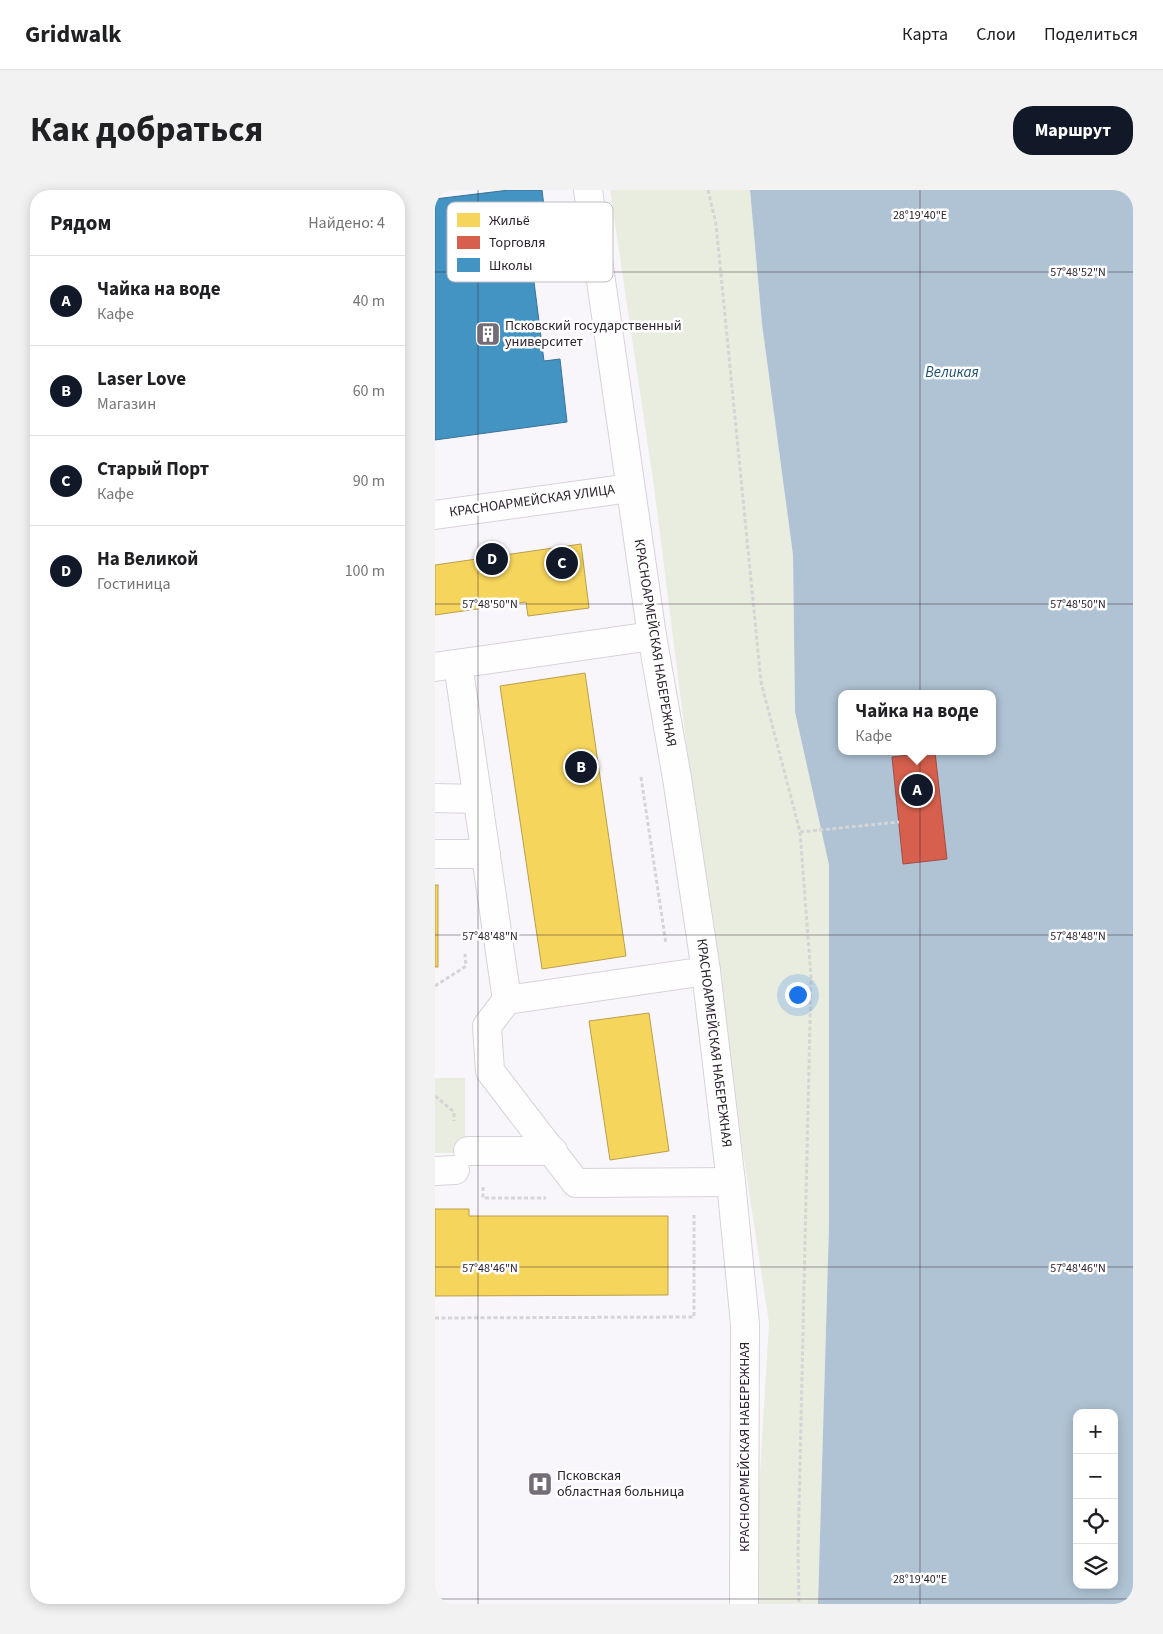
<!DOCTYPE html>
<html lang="ru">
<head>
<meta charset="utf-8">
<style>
	:root { --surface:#fff; --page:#f2f2f2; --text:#202124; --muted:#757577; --line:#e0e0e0; --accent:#111827 }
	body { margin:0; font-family:"Source Sans 3",sans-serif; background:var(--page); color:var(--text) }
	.controls { position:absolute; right:15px; bottom:15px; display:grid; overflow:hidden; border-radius:10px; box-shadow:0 2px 12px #0003 }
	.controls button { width:45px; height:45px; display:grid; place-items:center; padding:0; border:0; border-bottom:1px solid var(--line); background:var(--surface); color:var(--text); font:25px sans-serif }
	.you { position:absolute; left:362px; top:804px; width:18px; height:18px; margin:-12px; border:4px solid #fff; border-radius:50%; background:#1a73e8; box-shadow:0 0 0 8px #1a73e833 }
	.badge { display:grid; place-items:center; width:32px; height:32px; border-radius:50%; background:var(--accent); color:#fff; font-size:16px; font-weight:700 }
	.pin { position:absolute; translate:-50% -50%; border:2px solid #fff; box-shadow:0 1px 5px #0006 }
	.popup { position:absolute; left:403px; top:500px; width:158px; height:65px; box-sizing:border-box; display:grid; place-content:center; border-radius:10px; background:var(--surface); filter:drop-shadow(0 1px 4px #0005); font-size:16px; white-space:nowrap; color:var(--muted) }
	.popup b { font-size:19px; color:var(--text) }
	.popup::after { content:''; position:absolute; left:50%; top:100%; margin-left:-10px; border:10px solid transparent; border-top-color:var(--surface) }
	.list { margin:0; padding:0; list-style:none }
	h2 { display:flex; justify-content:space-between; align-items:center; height:65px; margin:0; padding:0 20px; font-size:21px }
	h2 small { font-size:16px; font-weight:400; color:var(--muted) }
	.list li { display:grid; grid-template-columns:32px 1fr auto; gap:15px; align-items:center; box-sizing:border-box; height:90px; padding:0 20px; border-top:1px solid var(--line) }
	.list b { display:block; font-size:19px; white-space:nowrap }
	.list p { margin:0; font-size:16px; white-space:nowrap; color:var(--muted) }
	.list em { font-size:16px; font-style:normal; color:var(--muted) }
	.icon { flex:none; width:28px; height:28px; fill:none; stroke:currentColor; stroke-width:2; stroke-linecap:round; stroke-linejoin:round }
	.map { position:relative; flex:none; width:698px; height:1414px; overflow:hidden; border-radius:20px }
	header { display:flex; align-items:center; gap:30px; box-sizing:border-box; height:70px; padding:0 25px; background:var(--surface); border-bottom:1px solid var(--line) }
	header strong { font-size:24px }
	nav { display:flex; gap:28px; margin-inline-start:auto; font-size:18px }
	.intro { display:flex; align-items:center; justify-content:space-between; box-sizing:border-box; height:120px; padding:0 30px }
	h1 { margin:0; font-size:35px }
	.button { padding:12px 22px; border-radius:20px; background:var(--accent); color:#fff; font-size:18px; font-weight:700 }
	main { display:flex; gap:30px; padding:0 30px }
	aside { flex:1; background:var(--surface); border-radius:20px; box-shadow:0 2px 12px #0003 }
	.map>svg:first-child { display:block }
	.green { fill:#e9ede0 }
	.water { fill:#afc3d4; fill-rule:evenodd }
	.homes { fill:#f6d55c; stroke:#b99f4e }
	.shops { fill:#d6604d; stroke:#a34d44 }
	.schools { fill:#4393c3; stroke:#3c7196 }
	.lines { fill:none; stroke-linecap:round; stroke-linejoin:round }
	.minor-casing { stroke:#d8d2da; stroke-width:30 }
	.path { stroke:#d5d4d6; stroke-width:3; stroke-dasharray:4 2.5; stroke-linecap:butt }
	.minor { stroke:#fefefe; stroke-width:28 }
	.ticks { fill:none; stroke:#2c222e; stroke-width:1; stroke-opacity:0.45 }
	.labels { text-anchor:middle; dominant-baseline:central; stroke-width:5; stroke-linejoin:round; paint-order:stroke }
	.poi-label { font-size:14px; fill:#2c222e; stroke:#fff; text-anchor:start }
	.street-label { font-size:14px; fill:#2c222e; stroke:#fff }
	.water-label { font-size:15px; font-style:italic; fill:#1b4e6f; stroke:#fff }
	.key { fill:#fff; stroke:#c0bdc0; stroke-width:1 }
	.key-label { font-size:14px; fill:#2c222e }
	.ticks-label { font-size:12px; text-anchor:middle; fill:#2c222e; stroke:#fff; stroke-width:5; stroke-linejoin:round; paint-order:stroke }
</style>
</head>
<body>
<header>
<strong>Gridwalk</strong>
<nav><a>Карта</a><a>Слои</a><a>Поделиться</a></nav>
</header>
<div class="intro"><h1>Как добраться</h1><a class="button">Маршрут</a></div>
<main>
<aside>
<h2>Рядом<small>Найдено: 4</small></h2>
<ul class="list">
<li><span class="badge">A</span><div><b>Чайка на воде</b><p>Кафе</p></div><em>40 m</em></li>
<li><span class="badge">B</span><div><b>Laser Love</b><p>Магазин</p></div><em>60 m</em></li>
<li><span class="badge">C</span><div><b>Старый Порт</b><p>Кафе</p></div><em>90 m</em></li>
<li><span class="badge">D</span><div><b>На Великой</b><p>Гостиница</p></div><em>100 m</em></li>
</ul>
</aside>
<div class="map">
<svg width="698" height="1414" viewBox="0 0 698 1414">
	<rect width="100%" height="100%" fill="#f9f6fb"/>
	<!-- green -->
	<g class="green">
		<path d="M175 0H315L327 134 358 365 360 522 394 675V1035L383 1414H317L334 1133 279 772 219 297Z"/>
		<rect x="0" y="888" width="30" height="75"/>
	</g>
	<!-- water -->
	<path class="water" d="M315 0H698V1414H383L394 1035V675L360 522 358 365 327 134ZM407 504H557V561H407ZM642 1223H679V1395H642Z"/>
	<!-- homes -->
	<g class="homes">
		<path d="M146 354 154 418 93 426 91 412 0 425V375Z"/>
		<path d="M150 483 191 766 107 779 65 496Z"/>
		<rect x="0" y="695" width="3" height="82"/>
		<path d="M214 823 234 961 175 970 154 831Z"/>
		<path d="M0 1019H34V1026H233V1105L0 1106Z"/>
	</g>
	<!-- shops -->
	<path class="shops" d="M500 562 512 669 468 674 457 567Z"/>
	<!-- schools -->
	<path class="schools" d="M74 0H107L114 58 95 60 109 171 125 169 132 232 0 250V9Z"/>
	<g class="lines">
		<defs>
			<g id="minor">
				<path d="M153 0 217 446 242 588 271 781 296 992 310 1134 309 1414"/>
				<path d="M0 325 195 298"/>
				<path d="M23 474 72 810 271 781"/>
				<path d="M0 477 217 446"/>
				<path d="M0 608 43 609"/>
				<path d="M0 664H51"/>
				<path d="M72 810 52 836 55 881 141 993 296 992"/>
				<path d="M33 961H118"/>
				<path d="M0 981 20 980"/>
			</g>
		</defs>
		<!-- minor casing -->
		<use href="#minor" class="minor-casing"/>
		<!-- path -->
		<g class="path">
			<path d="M273 0 281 34 326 492 365 642 376 787 363 1363 364 1414"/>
			<path d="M206 587 231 754"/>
			<path d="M365 642 464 632"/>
			<path d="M0 796 31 776 30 764"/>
			<path d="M0 906 19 922V931"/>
			<path d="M48 997V1008H111"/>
			<path d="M0 1128 259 1127V1025"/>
		</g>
		<!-- minor -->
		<use href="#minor" class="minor"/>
	</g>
	<!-- ticks -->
	<path class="ticks" d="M43 0V1414M485 0V1414M0 82H698M0 414H698M0 745H698M0 1077H698M0 1409H698"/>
	<!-- icons -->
	<defs>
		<symbol id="building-square" viewBox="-11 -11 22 22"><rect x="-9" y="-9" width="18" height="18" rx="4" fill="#746c76" stroke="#fff"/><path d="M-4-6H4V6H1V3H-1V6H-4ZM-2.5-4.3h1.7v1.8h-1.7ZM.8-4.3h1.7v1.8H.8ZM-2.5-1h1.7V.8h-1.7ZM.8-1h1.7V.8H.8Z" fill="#fff"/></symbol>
		<symbol id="hospital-square" viewBox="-11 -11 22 22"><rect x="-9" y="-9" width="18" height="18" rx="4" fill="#746c76" stroke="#fff"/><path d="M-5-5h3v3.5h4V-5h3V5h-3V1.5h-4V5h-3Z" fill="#fff"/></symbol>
	</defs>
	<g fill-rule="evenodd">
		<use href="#building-square" x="39" y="130" width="28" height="28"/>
		<use href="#hospital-square" x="91" y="1280" width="28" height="28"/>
	</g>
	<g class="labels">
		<!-- poi labels -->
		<g class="poi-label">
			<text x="70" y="136">Псковский государственный<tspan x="70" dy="16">университет</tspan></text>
			<text x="122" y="1286">Псковская<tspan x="122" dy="16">областная больница</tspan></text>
		</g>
		<!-- street labels -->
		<g class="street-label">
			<text transform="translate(97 311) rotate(-8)">КРАСНОАРМЕЙСКАЯ УЛИЦА</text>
			<text transform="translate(220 453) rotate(81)">КРАСНОАРМЕЙСКАЯ НАБЕРЕЖНАЯ</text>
			<text transform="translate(279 853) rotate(83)">КРАСНОАРМЕЙСКАЯ НАБЕРЕЖНАЯ</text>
			<text transform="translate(310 1257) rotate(-90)">КРАСНОАРМЕЙСКАЯ НАБЕРЕЖНАЯ</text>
		</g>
		<!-- water labels -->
		<g class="water-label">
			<text x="517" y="182">Великая</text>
		</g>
	</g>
	<!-- legend -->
	<rect x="12" y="12" width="166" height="80" rx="8" class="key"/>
	<rect x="22" y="23" width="23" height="14" fill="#f6d55c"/>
	<rect x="22" y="46" width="23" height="13" fill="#d6604d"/>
	<rect x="22" y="68" width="23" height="14" fill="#4393c3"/>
	<g class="key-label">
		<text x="54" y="35">Жильё</text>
		<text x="54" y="57">Торговля</text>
		<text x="54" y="80">Школы</text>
	</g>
	<g class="ticks-label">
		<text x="485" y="29">28°19'40"E</text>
		<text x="643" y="86">57°48'52"N</text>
		<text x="55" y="418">57°48'50"N</text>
		<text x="643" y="418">57°48'50"N</text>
		<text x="55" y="750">57°48'48"N</text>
		<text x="643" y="750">57°48'48"N</text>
		<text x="55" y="1082">57°48'46"N</text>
		<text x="643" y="1082">57°48'46"N</text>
		<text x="485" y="1393">28°19'40"E</text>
	</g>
</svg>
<div class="controls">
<button>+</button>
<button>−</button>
<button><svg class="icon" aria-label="locate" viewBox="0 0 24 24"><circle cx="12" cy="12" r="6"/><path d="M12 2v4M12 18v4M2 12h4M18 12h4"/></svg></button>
<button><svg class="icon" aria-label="layers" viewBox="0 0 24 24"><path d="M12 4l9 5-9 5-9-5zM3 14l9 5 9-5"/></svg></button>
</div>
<div class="you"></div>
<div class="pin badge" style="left:482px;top:600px">A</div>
<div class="popup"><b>Чайка на воде</b>Кафе</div>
<div class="pin badge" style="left:146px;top:577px">B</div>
<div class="pin badge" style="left:127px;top:373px">C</div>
<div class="pin badge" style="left:57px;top:369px">D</div>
</div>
</main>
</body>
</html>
